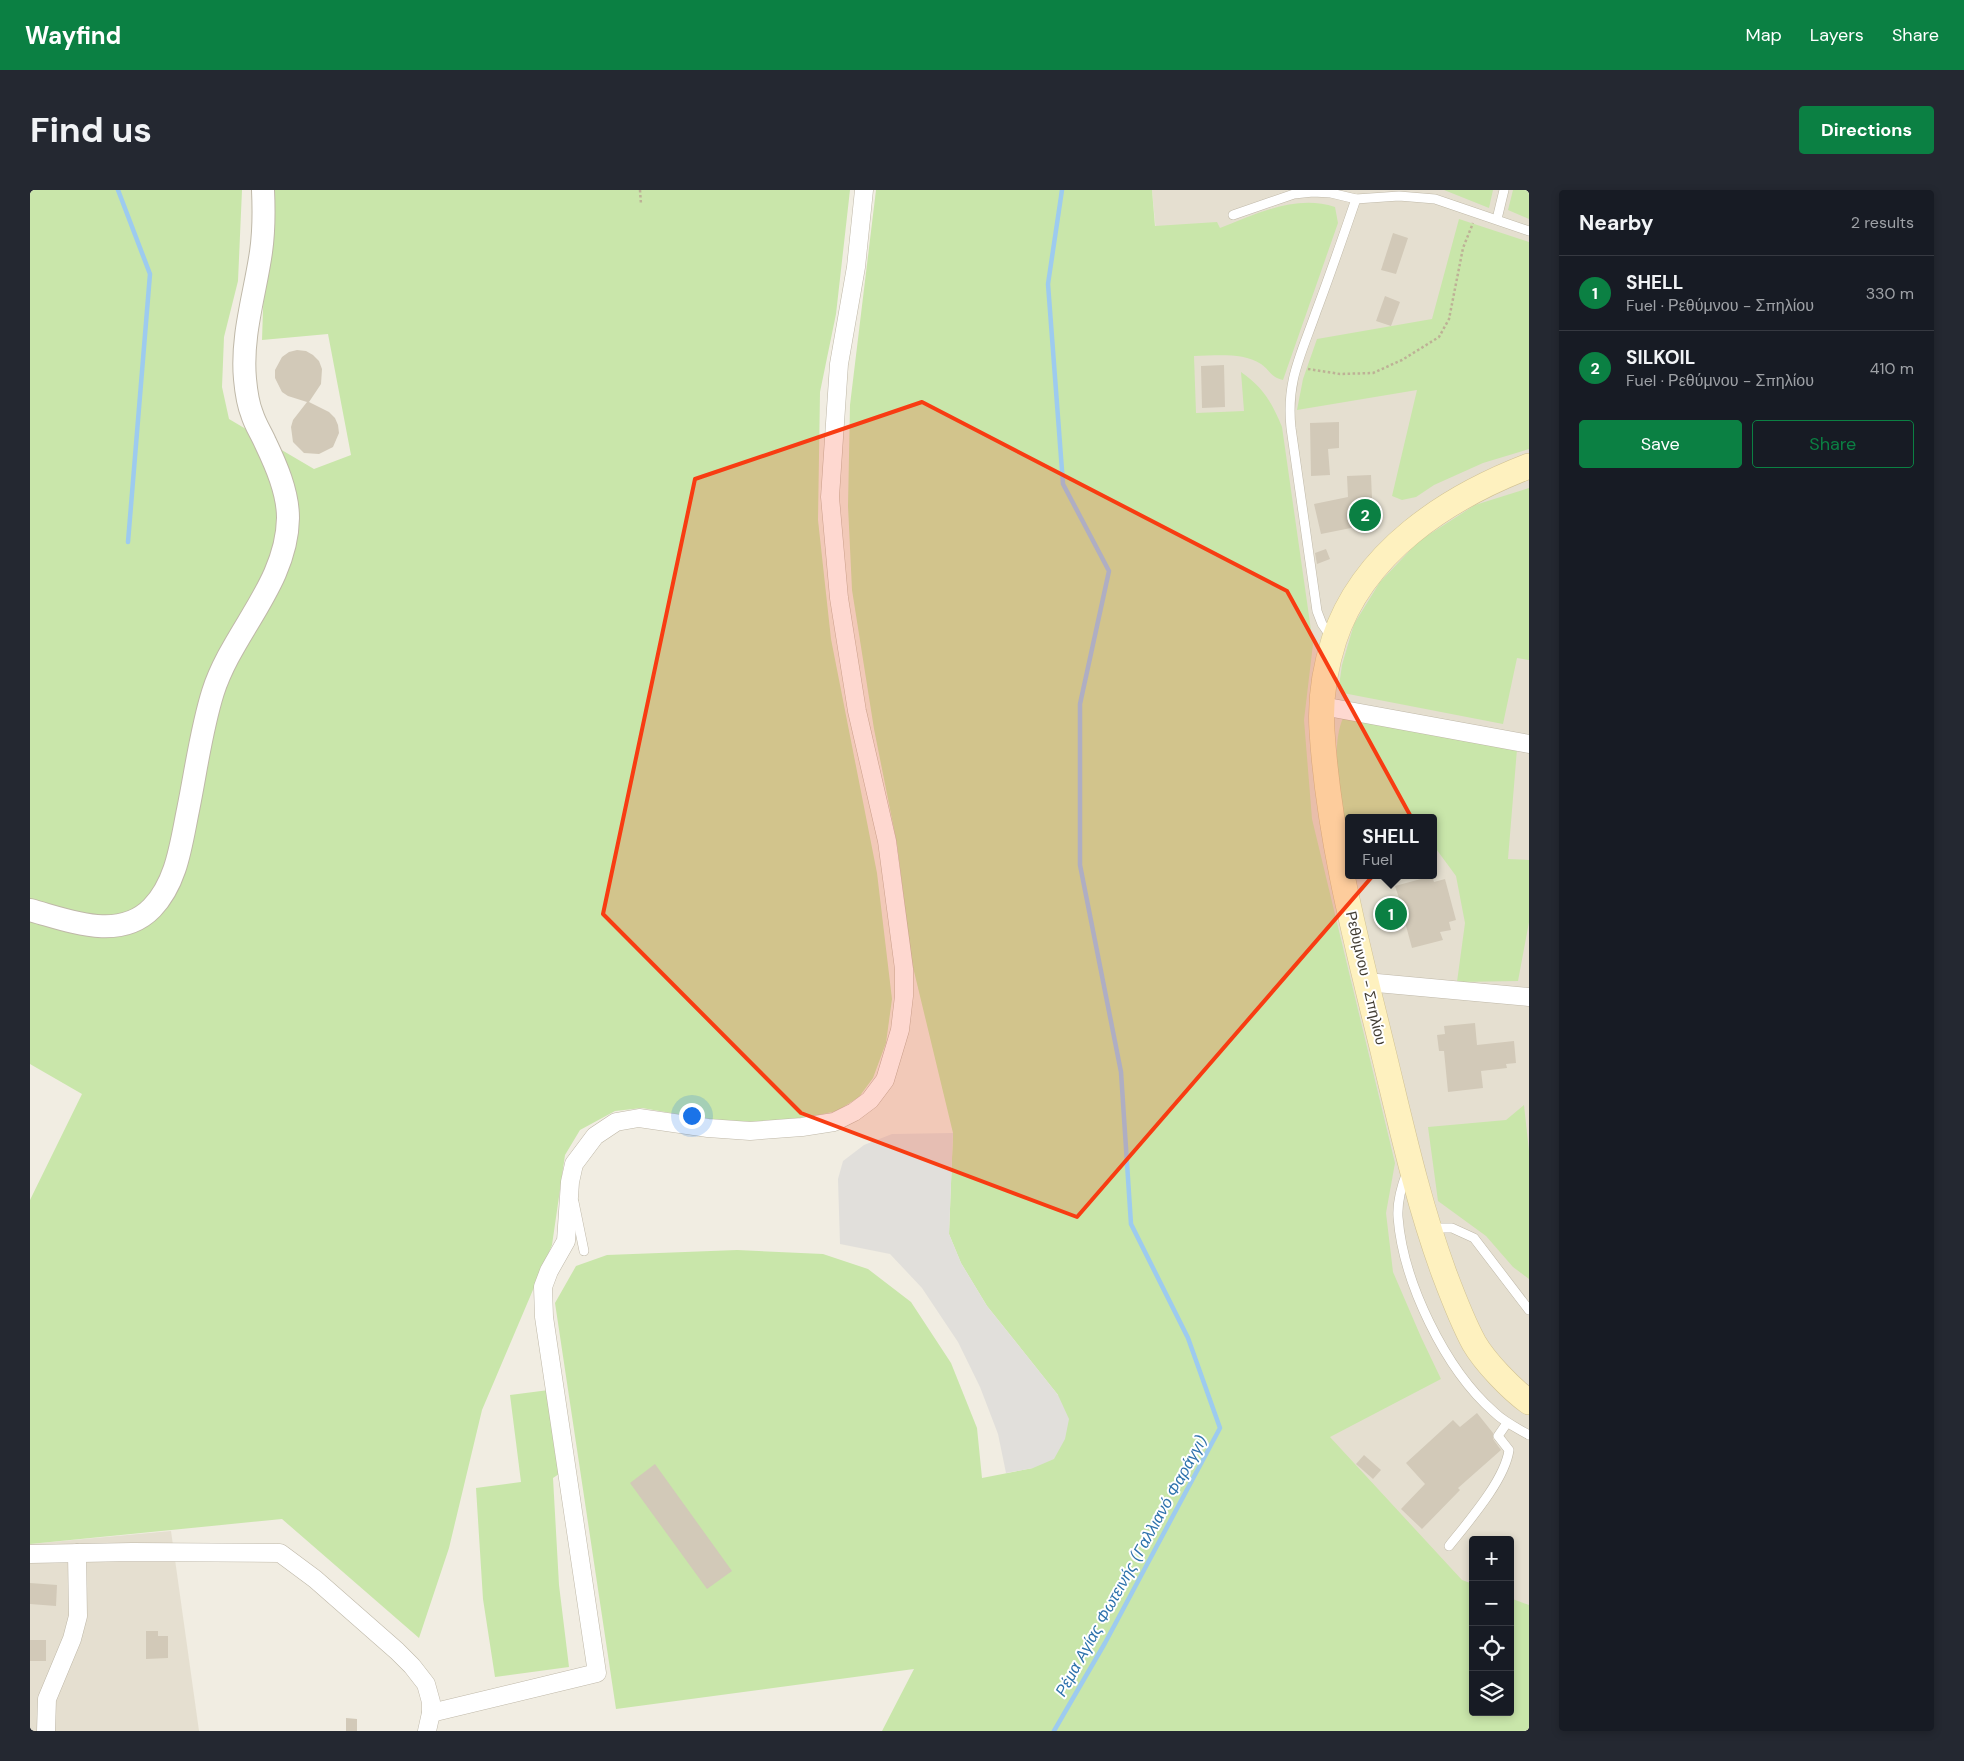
<!DOCTYPE html>
<html lang="en">
<head>
<meta charset="utf-8">
<style>
	:root { --surface:#171b24; --page:#242831; --text:#f1f3f6; --muted:#9ea1a6; --line:#363941; --accent:#0b8043 }
	body { margin:0; font-family:"DM Sans",sans-serif; background:var(--page); color:var(--text) }
	.controls { position:absolute; right:15px; bottom:15px; display:grid; overflow:hidden; border-radius:5px; box-shadow:0 2px 8px #0003 }
	.controls button { width:45px; height:45px; display:grid; place-items:center; padding:0; border:0; border-bottom:1px solid var(--line); background:var(--surface); color:var(--text); font:25px sans-serif }
	.you { position:absolute; left:661px; top:925px; width:18px; height:18px; margin:-12px; border:4px solid #fff; border-radius:50%; background:#1a73e8; box-shadow:0 0 0 8px #1a73e833 }
	.badge { display:grid; place-items:center; width:32px; height:32px; border-radius:50%; background:var(--accent); color:#fff; font-size:16px; font-weight:700 }
	.pin { position:absolute; translate:-50% -50%; border:2px solid #fff; box-shadow:0 1px 5px #0006 }
	.popup { position:absolute; left:1315px; top:624px; width:92px; height:65px; box-sizing:border-box; display:grid; place-content:center; border-radius:5px; background:var(--surface); filter:drop-shadow(0 1px 4px #0005); font-size:16px; white-space:nowrap; color:var(--muted) }
	.popup b { font-size:19px; color:var(--text) }
	.popup::after { content:''; position:absolute; left:50%; top:100%; margin-left:-10px; border:10px solid transparent; border-top-color:var(--surface) }
	.list { margin:0; padding:0; list-style:none }
	h2 { display:flex; justify-content:space-between; align-items:center; height:65px; margin:0; padding:0 20px; font-size:21px }
	h2 small { font-size:16px; font-weight:400; color:var(--muted) }
	.list li { display:grid; grid-template-columns:32px 1fr auto; gap:15px; align-items:center; box-sizing:border-box; height:75px; padding:0 20px; border-top:1px solid var(--line) }
	.list b { display:block; font-size:19px; white-space:nowrap }
	.list p { margin:0; font-size:16px; white-space:nowrap; color:var(--muted) }
	.list em { font-size:16px; font-style:normal; color:var(--muted) }
	.actions { display:flex; gap:10px; padding:15px 20px }
	.actions a { flex:1; padding:11px 0; border:1px solid var(--accent); border-radius:5px; text-align:center; font-size:18px; color:var(--accent) }
	.actions .main { background:var(--accent); color:#fff }
	.icon { flex:none; width:28px; height:28px; fill:none; stroke:currentColor; stroke-width:2; stroke-linecap:round; stroke-linejoin:round }
	.map { position:relative; flex:none; width:1499px; height:1541px; overflow:hidden; border-radius:5px }
	header { display:flex; align-items:center; gap:30px; box-sizing:border-box; height:70px; padding:0 25px; background:var(--accent); color:#fff }
	header strong { font-size:24px }
	nav { display:flex; gap:28px; margin-inline-start:auto; font-size:18px }
	.intro { display:flex; align-items:center; justify-content:space-between; box-sizing:border-box; height:120px; padding:0 30px }
	h1 { margin:0; font-size:35px }
	.button { padding:12px 22px; border-radius:5px; background:var(--accent); color:#fff; font-size:18px; font-weight:700 }
	main { display:flex; gap:30px; padding:0 30px }
	aside { flex:1; background:var(--surface); border-radius:5px; box-shadow:0 2px 8px #0003 }
	.map>svg:first-child { display:block }
	.residential { fill:#e5dfd0; fill-rule:evenodd }
	.green { fill:#c9e6aa }
	.parking { fill:#e1dfdb }
	.lines { fill:none; stroke-linecap:round; stroke-linejoin:round }
	.stream { stroke:#9dcbef; stroke-width:4.5 }
	.building { fill:#d2c9b8 }
	.service-casing { stroke:#bfb8a8; stroke-width:10 }
	.minor-casing { stroke:#bfb8a8; stroke-width:19 }
	.tertiary-casing { stroke:#bfb8a8; stroke-width:24 }
	.secondary-casing { stroke:#d1c292; stroke-width:26 }
	.path { stroke:#bdb196; stroke-width:2.5; stroke-dasharray:2.5 2.5; stroke-linecap:butt }
	.service { stroke:#fff; stroke-width:9 }
	.minor { stroke:#fff; stroke-width:18 }
	.tertiary { stroke:#fff; stroke-width:22 }
	.secondary { stroke:#fef1bf; stroke-width:25 }
	.marked { fill:#f83c12; fill-opacity:0.2; stroke:#f83c12; stroke-width:4; stroke-linejoin:round }
	.labels { text-anchor:middle; dominant-baseline:central; stroke-width:4; stroke-linejoin:round; paint-order:stroke }
	.street-label { font-size:15px; fill:#423d33; stroke:#fff }
	.water-label { font-size:16px; font-style:italic; fill:#2e72ac; stroke:#fff }
</style>
</head>
<body>
<header>
<strong>Wayfind</strong>
<nav><a>Map</a><a>Layers</a><a>Share</a></nav>
</header>
<div class="intro"><h1>Find us</h1><a class="button">Directions</a></div>
<main>
<div class="map">
<svg width="1499" height="1541" viewBox="0 0 1499 1541">
	<rect width="100%" height="100%" fill="#f1ede2"/>
	<!-- residential -->
	<g class="residential">
		<path d="M1122 0H1499V1541H1058L1149 286ZM1318 628H1404V685H1318ZM1443 1350H1480V1522H1443Z"/>
		<path d="M141 1341 169 1541H0V1354Z"/>
	</g>
	<!-- green -->
	<g class="green">
		<path d="M0 0H212L208 91 194 147 192 197 199 229 284 279 321 265 298 144 232 150 234 90 242 0H820L806 124 790 202 788 330 801 449 847 683 862 809 856 853 843 888 829 907 807 921 779 927 724 932 676 929 612 918 585 921 550 940 535 965 522 1055 452 1220 419 1358 389 1448 252 1329 0 1354V1010L52 904 0 874Z"/>
		<path d="M846 0H1122L1125 36 1187 32 1190 38C1226 24 1266 4 1305 17L1308 33 1253 190C1240 187 1241 181 1231 174 1212 162 1185 166 1164 166L1166 223 1214 221 1211 182C1234 198 1242 213 1252 237L1283 454 1274 530 1282 629 1365 973 1356 1023 1363 1082 1391 1147 1411 1189 1300 1247 1432 1390 1443 1394V1522H1480V1408L1499 1415V1541H852L884 1479 586 1519 525 1113 546 1076 577 1065 707 1060 793 1064 838 1079 881 1112 921 1173 947 1238 952 1288 1003 1278 1028 1205 957 1116 931 1073 919 1044 923 943 882 773 867 654 844 539 822 400 818 316 820 215Z"/>
		<path d="M1414 0H1463L1459 18Z"/>
		<path d="M1483 0H1499V29L1478 20Z"/>
		<path d="M1429 29 1499 52V259L1453 273 1404 295 1386 307 1372 310 1362 306 1387 200 1267 220 1273 189 1287 149 1402 129Z"/>
		<path d="M1499 298V470L1487 468 1473 534 1313 503 1309 496 1312 475 1324 434 1350 392 1389 351 1445 315Z"/>
		<path d="M1313 528 1487 559 1478 669 1499 670V732L1488 791 1427 792 1435 733 1426 686 1404 656V628H1318V642H1315C1310 609 1300 558 1313 528Z"/>
		<path d="M1494 915 1499 961V1089L1483 1077 1456 1046 1408 1011 1398 937 1476 930Z"/>
		<path d="M519 1200 529 1284 523 1288 529 1395 539 1477 465 1487 453 1409 446 1298 491 1292 480 1205Z"/>
	</g>
	<!-- parking -->
	<path class="parking" d="M923 943 919 1044 931 1073 957 1116 1028 1205 1039 1229 1035 1249 1024 1269 1003 1278 976 1283 968 1244 950 1197 928 1152 892 1098 860 1064 810 1054 808 989 813 971 834 955 862 944Z"/>
	<g class="lines">
		<!-- stream -->
		<g class="stream">
			<path d="M88 0 120 84 98 352"/>
			<path d="M1024 1541 1075 1453 1190 1238 1158 1148 1101 1034 1091 882 1050 675V514L1079 381 1033 294 1018 94 1032 0"/>
		</g>
	</g>
	<!-- building -->
	<g class="building">
		<path d="M1363 43 1378 48 1366 84 1351 80Z"/>
		<path d="M1355 106 1370 112 1361 136 1346 131Z"/>
		<path d="M267 160 276 161 283 165 289 171 292 179 291 194 279 212 299 222 305 228 308 235 309 243 303 257 289 264 274 263 263 252 261 237 263 230 277 212 258 206 252 202 245 188V180L252 167 259 162Z"/>
		<path d="M1194 175 1195 217 1172 218 1171 176Z"/>
		<path d="M1309 232V258L1298 259 1300 285 1281 286 1280 233Z"/>
		<path d="M1341 285 1342 309 1351 323 1331 336 1291 344 1284 314 1318 307 1317 286Z"/>
		<path d="M1296 359 1300 369 1287 374 1285 363Z"/>
		<path d="M1402 686 1404 692 1415 689 1426 730 1419 732 1421 740 1410 742 1413 750 1382 758 1375 732 1353 738 1347 714 1369 708 1365 696Z"/>
		<path d="M1445 833 1447 855 1484 851 1486 873 1476 874 1477 878 1451 881 1453 898 1418 902 1414 861H1409L1407 845 1415 844 1414 836Z"/>
		<path d="M1447 1223 1463 1243V1249L1471 1260 1428 1298 1430 1300 1392 1339 1371 1319 1395 1294 1376 1273 1423 1230 1430 1237Z"/>
		<path d="M1334 1265 1351 1280 1343 1289 1326 1274Z"/>
		<path d="M625 1274 702 1381 677 1399 600 1293Z"/>
		<path d="M0 1393 27 1395 26 1416 0 1414Z"/>
		<path d="M116 1441H128V1446H138V1468L116 1469Z"/>
		<rect x="0" y="1450" width="16" height="21"/>
		<path d="M316 1528 327 1529V1541H316Z"/>
	</g>
	<g class="lines">
		<defs>
			<g id="service">
				<path d="M1203 25 1264 4 1283 2 1301 3 1326 9 1369 6 1405 9 1499 41"/>
				<path d="M1467 29 1474 0"/>
				<path d="M1301 447 1292 434 1287 421 1261 238C1256 191 1271 165 1286 122 1300 85 1313 47 1326 9"/>
				<path d="M1377 982C1372 995 1367 1012 1368 1027 1373 1092 1415 1179 1464 1222 1474 1232 1487 1238 1499 1245"/>
				<path d="M544 1012 554 1061"/>
				<path d="M1400 1038H1422L1444 1048 1499 1120"/>
				<path d="M1419 1356C1438 1332 1475 1290 1479 1260L1468 1246 1477 1233"/>
			</g>
			<g id="minor">
				<path d="M1292 516 1499 554"/>
				<path d="M1336 792 1499 807"/>
				<path d="M0 1364 102 1362 250 1363 285 1389 367 1461 382 1476 396 1494 401 1512V1523L397 1541"/>
				<path d="M401 1523 567 1483 514 1127 513 1097 519 1081 536 1051 540 992 544 974 565 946 586 932 609 928 678 938 720 941 772 937 804 932 824 922 840 910 855 890 870 840 874 806V779L857 651 827 521 809 408 800 307 809 174 826 77 834 0"/>
				<path d="M16 1541 17 1509 42 1449 48 1426 47 1363"/>
			</g>
			<path id="tertiary" d="M0 720C38 730 89 752 122 718 147 692 151 654 158 620 166 581 171 540 183 502 202 442 257 394 258 328 258 302 246 275 235 252 231 243 225 234 222 224 218 214 216 200 215 189 211 146 225 104 231 62 234 41 234 21 233 0"/>
			<path id="secondary" d="M1499 276C1416 308 1333 362 1304 450 1295 478 1290 511 1292 541 1299 651 1328 758 1354 865 1372 939 1388 1012 1414 1083 1423 1107 1432 1131 1444 1153 1455 1172 1481 1199 1499 1212"/>
		</defs>
		<!-- service casing -->
		<use href="#service" class="service-casing"/>
		<!-- minor casing -->
		<use href="#minor" class="minor-casing"/>
		<!-- tertiary casing -->
		<use href="#tertiary" class="tertiary-casing"/>
		<!-- secondary casing -->
		<use href="#secondary" class="secondary-casing"/>
		<!-- path -->
		<g class="path">
			<path d="M610 0 611 14"/>
			<path d="M1278 179 1310 184 1343 183 1372 170 1409 147 1419 129 1433 58 1443 33"/>
		</g>
		<!-- service -->
		<use href="#service" class="service"/>
		<!-- minor -->
		<use href="#minor" class="minor"/>
		<!-- tertiary -->
		<use href="#tertiary" class="tertiary"/>
		<!-- secondary -->
		<use href="#secondary" class="secondary"/>
	</g>
	<!-- marked area -->
	<path class="marked" d="M892 212 1257 401 1386 636 1047 1027 771 923 573 724 665 289Z"/>
	<g class="labels">
		<!-- street labels -->
		<g class="street-label">
			<text transform="translate(1336 788) rotate(77)">Ρεθύμνου - Σπηλίου</text>
		</g>
		<!-- water labels -->
		<g class="water-label">
			<text transform="translate(1101 1376) rotate(-61)">Ρέμα Αγίας Φωτεινής (Γαλλιανό Φαράγγι)</text>
		</g>
	</g>
</svg>
<div class="controls">
<button>+</button>
<button>−</button>
<button><svg class="icon" aria-label="locate" viewBox="0 0 24 24"><circle cx="12" cy="12" r="6"/><path d="M12 2v4M12 18v4M2 12h4M18 12h4"/></svg></button>
<button><svg class="icon" aria-label="layers" viewBox="0 0 24 24"><path d="M12 4l9 5-9 5-9-5zM3 14l9 5 9-5"/></svg></button>
</div>
<div class="you"></div>
<div class="pin badge" style="left:1361px;top:724px">1</div>
<div class="popup"><b>SHELL</b>Fuel</div>
<div class="pin badge" style="left:1335px;top:325px">2</div>
</div>
<aside>
<h2>Nearby<small>2 results</small></h2>
<ul class="list">
<li><span class="badge">1</span><div><b>SHELL</b><p>Fuel · Ρεθύμνου - Σπηλίου</p></div><em>330 m</em></li>
<li><span class="badge">2</span><div><b>SILKOIL</b><p>Fuel · Ρεθύμνου - Σπηλίου</p></div><em>410 m</em></li>
</ul>
<div class="actions"><a class="main">Save</a><a>Share</a></div>
</aside>
</main>
</body>
</html>
